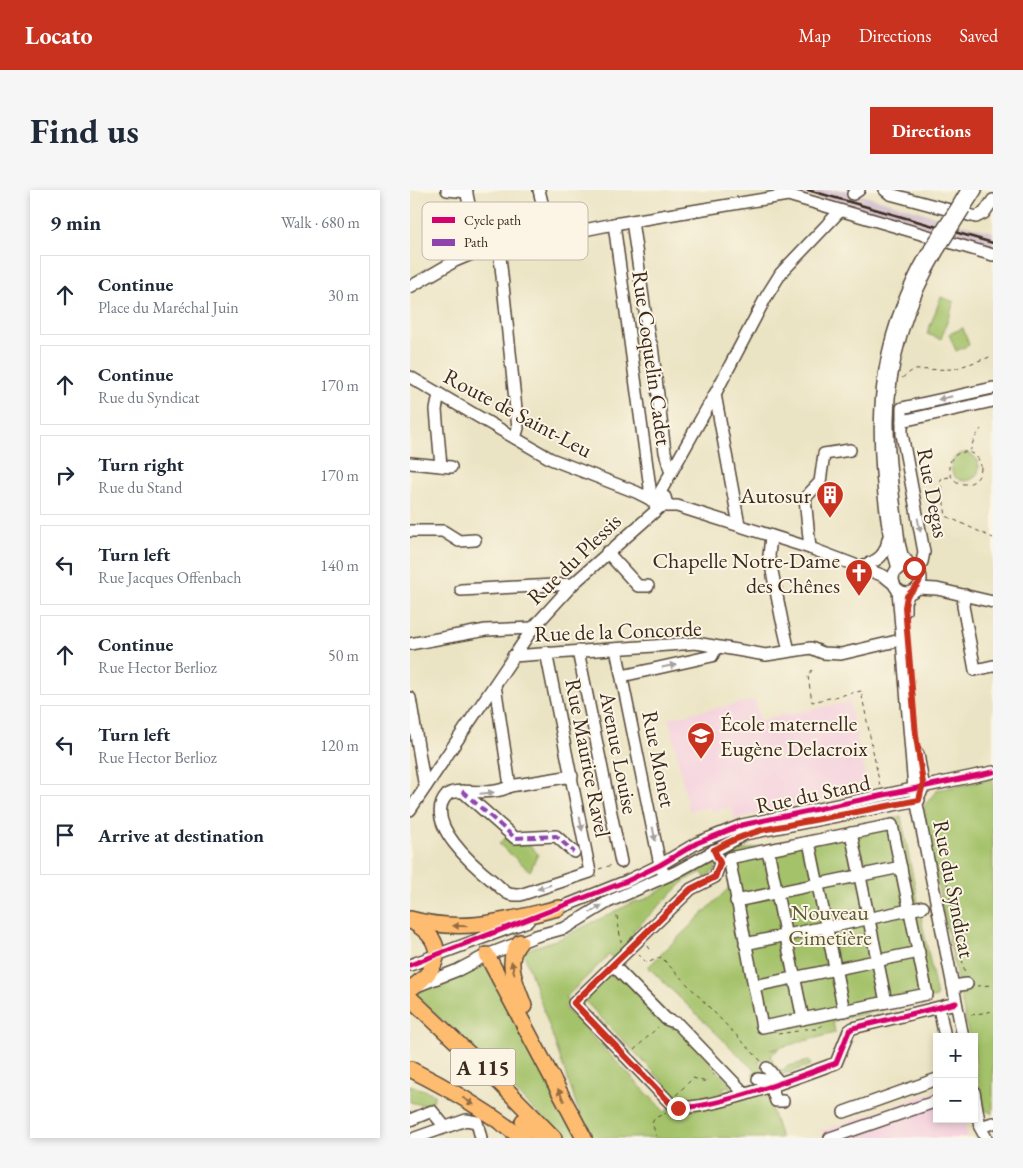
<!DOCTYPE html>
<html lang="en">
<head>
<meta charset="utf-8">
<style>
	:root { --surface:#fff; --page:#f6f6f7; --text:#1f2937; --muted:#747a83; --line:#e0e1e3; --accent:#c8321e }
	body { margin:0; font-family:"EB Garamond",serif; background:var(--page); color:var(--text) }
	.controls { position:absolute; right:15px; bottom:15px; display:grid; overflow:hidden; border-radius:0px; box-shadow:0 2px 8px #0003 }
	.controls button { width:45px; height:45px; display:grid; place-items:center; padding:0; border:0; border-bottom:1px solid var(--line); background:var(--surface); color:var(--text); font:25px sans-serif }
	.stop { position:absolute; width:15px; height:15px; margin:-11px; border:4px solid #c8321e; border-radius:50%; background:#fff }
	.stop.end { background:#c8321e; border-color:#fff; box-shadow:0 1px 5px #0008 }
	.list { margin:0; padding:0; list-style:none }
	h2 { display:flex; justify-content:space-between; align-items:center; height:65px; margin:0; padding:0 20px; font-size:21px }
	h2 small { font-size:16px; font-weight:400; color:var(--muted) }
	.list li { display:grid; grid-template-columns:32px 1fr auto; gap:15px; align-items:center; box-sizing:border-box; height:80px; margin:0 10px 10px; padding:0 10px; border:1px solid var(--line); border-radius:0px }
	.list b { display:block; font-size:19px; white-space:nowrap }
	.list p { margin:0; font-size:16px; white-space:nowrap; color:var(--muted) }
	.list em { font-size:16px; font-style:normal; color:var(--muted) }
	.icon { flex:none; width:28px; height:28px; fill:none; stroke:currentColor; stroke-width:2; stroke-linecap:round; stroke-linejoin:round }
	.map { position:relative; flex:none; width:583px; height:948px; overflow:hidden; border-radius:0px }
	header { display:flex; align-items:center; gap:30px; box-sizing:border-box; height:70px; padding:0 25px; background:var(--accent); color:#fff }
	header strong { font-size:24px }
	nav { display:flex; gap:28px; margin-inline-start:auto; font-size:18px }
	.intro { display:flex; align-items:center; justify-content:space-between; box-sizing:border-box; height:120px; padding:0 30px }
	h1 { margin:0; font-size:35px }
	.button { padding:12px 22px; border-radius:0px; background:var(--accent); color:#fff; font-size:18px; font-weight:700 }
	main { display:flex; gap:30px; padding:0 30px }
	aside { flex:1; background:var(--surface); border-radius:0px; box-shadow:0 2px 8px #0003 }
	.map>svg:first-child { display:block }
	.built { fill:#f4cfde }
	.industrial { fill:#d0bdce }
	.green { fill:#a4c26a; stroke:#707644 }
	.lines { fill:none; stroke-linecap:round; stroke-linejoin:round }
	.minor-casing { stroke:#554637; stroke-width:14 }
	.highway-casing { stroke:#554637; stroke-width:18 }
	.path { stroke:#554637; stroke-width:1; stroke-dasharray:4 4; stroke-linecap:butt }
	.minor { stroke:#fff; stroke-width:11 }
	.highway { stroke:#febc70; stroke-width:15 }
	.rail { stroke:#3b2a1e; stroke-width:2.5 }
	.minor-bridge-casing { stroke:#554637; stroke-width:14; stroke-linecap:butt }
	.minor-bridge { stroke:#fff; stroke-width:11 }
	.quiet { stroke:#8e44ad; stroke-width:4; stroke-dasharray:8 4; stroke-linecap:butt }
	.cycleway-casing { stroke:#fcf5e5; stroke-width:8 }
	.cycleway { stroke:#d6006c; stroke-width:5 }
	.oneway { fill:#a79f9a }
	.oneway2 { fill:#936c43 }
	.route { stroke:#c8321e; stroke-width:6 }
	.labels { text-anchor:middle; dominant-baseline:central; stroke-width:4; stroke-linejoin:round; paint-order:stroke }
	.shield { fill:#fcf5e5; stroke:#75675a; stroke-width:1 }
	.shield-label { font-size:21px; font-weight:bold; fill:#3b2a1e }
	.street-label { font-size:22px; fill:#3b2a1e; stroke:#fcf5e5 }
	.poi-label { font-size:22px; fill:#3b2a1e; stroke:#fcf5e5; text-anchor:end }
	.park-label { font-size:22px; fill:#5a5835; stroke:#fcf5e5 }
	.key { fill:#fcf5e5; stroke:#c2b8a9; stroke-width:1 }
	.key-label { font-size:14px; fill:#3b2a1e }
</style>
</head>
<body>
<header>
<strong>Locato</strong>
<nav><a>Map</a><a>Directions</a><a>Saved</a></nav>
</header>
<div class="intro"><h1>Find us</h1><a class="button">Directions</a></div>
<main>
<aside>
<h2>9 min<small>Walk · 680 m</small></h2>
<ul class="list">
<li><svg class="icon" aria-label="ahead" viewBox="0 0 24 24"><path d="M12 20V5M6 11l6-6 6 6"/></svg><div><b>Continue</b><p>Place du Maréchal Juin</p></div><em>30 m</em></li>
<li><svg class="icon" aria-label="ahead" viewBox="0 0 24 24"><path d="M12 20V5M6 11l6-6 6 6"/></svg><div><b>Continue</b><p>Rue du Syndicat</p></div><em>170 m</em></li>
<li><svg class="icon" aria-label="right" viewBox="0 0 24 24"><path d="M7 20v-9h11M14 6l5 5-5 5"/></svg><div><b>Turn right</b><p>Rue du Stand</p></div><em>170 m</em></li>
<li><svg class="icon" aria-label="left" viewBox="0 0 24 24"><path d="M17 20v-9H6M10 6l-5 5 5 5"/></svg><div><b>Turn left</b><p>Rue Jacques Offenbach</p></div><em>140 m</em></li>
<li><svg class="icon" aria-label="ahead" viewBox="0 0 24 24"><path d="M12 20V5M6 11l6-6 6 6"/></svg><div><b>Continue</b><p>Rue Hector Berlioz</p></div><em>50 m</em></li>
<li><svg class="icon" aria-label="left" viewBox="0 0 24 24"><path d="M17 20v-9H6M10 6l-5 5 5 5"/></svg><div><b>Turn left</b><p>Rue Hector Berlioz</p></div><em>120 m</em></li>
<li><svg class="icon" aria-label="arrive" viewBox="0 0 24 24"><path d="M6 21V4h12l-3 4 3 4H6"/></svg><div><b>Arrive at destination</b></div></li>
</ul>
</aside>
<div class="map">
<svg width="583" height="948" viewBox="0 0 583 948">
	<rect width="100%" height="100%" fill="#fcf5e5"/>
	<filter id="ink" filterUnits="userSpaceOnUse"><feTurbulence type="fractalNoise" baseFrequency=".02" numOctaves="2"/><feDisplacementMap in="SourceGraphic" scale="10" xChannelSelector="R" yChannelSelector="G"/><feConvolveMatrix kernelMatrix="1 2 1 2 8 2 1 2 1" color-interpolation-filters="sRGB"/></filter>
	<filter id="wash" filterUnits="userSpaceOnUse"><feTurbulence type="fractalNoise" baseFrequency=".0096" numOctaves="4" result="noise"/><feDisplacementMap in="SourceGraphic" scale="20" xChannelSelector="R" yChannelSelector="G"/><feGaussianBlur stdDeviation="1.12" result="paint"/><feColorMatrix in="noise" values="0 0 0 0 0 0 0 0 0 0 0 0 0 0 0 0 0 1.4 0 .05"/><feComposite in="paint" operator="in"/></filter>
	<g filter="url(#wash)">
		<rect width="100%" height="100%" fill="#ebe4c4"/>
		<!-- built -->
		<g class="built">
			<path d="M345 510 350 530 439 512 459 601 336 626 325 630 322 617 301 622 300 617 279 621 259 528Z"/>
			<path d="M527 901V929H540L541 934 555 933 557 948H414L411 941Z"/>
		</g>
		<!-- industrial -->
		<g class="industrial">
			<path d="M378 0H435L532 28 524 41Z"/>
			<path d="M553 34 583 42V58L545 47Z"/>
		</g>
		<!-- green -->
		<g class="green">
			<path d="M531 107 544 112 531 149 517 144Z"/>
			<path d="M553 138 559 155 546 161 539 144Z"/>
			<circle cx="555" cy="277" r="14"/>
			<path d="M583 589V924L575 920C568 895 564 872 564 847H559L517 643 514 616 527 600Z"/>
			<path d="M491 627 527 807 423 831 425 843 360 860 369 859 360 866 363 870 362 872 371 881 378 876 399 871 401 875 369 886 350 869 349 874 357 882V886H344L342 884 345 881 341 877 238 777 321 696 315 664Z"/>
			<path d="M97 646 107 655 115 650 128 664 120 681 89 654Z"/>
			<path d="M304 670 306 679 295 688 292 682 276 690 223 741 228 746 203 769 199 765 155 808 159 813 154 817 255 922 259 918 266 924 356 902 371 948H178L113 761 151 748 226 711 230 712Z"/>
			<path d="M79 774 169 948H153L4 803Z"/>
			<path d="M208 783 267 836 323 897 322 899 320 900 319 896 313 898 314 903 273 913 261 908 265 904 175 811 171 815V812L199 784 203 788Z"/>
			<path d="M0 895 25 904 22 914 17 916 0 912Z"/>
		</g>
	</g>
	<g filter="url(#ink)">
		<g class="lines">
			<defs>
				<g id="minor">
					<path d="M37 0 57 2"/>
					<path d="M56 0 69 61"/>
					<path d="M129 0 140 46"/>
					<path d="M475 0 480 4 566 27 574 23 583 10"/>
					<path d="M443 4 449 0"/>
					<path d="M547 17 557 0"/>
					<path d="M554 19 566 0"/>
					<path d="M222 31 239 149 242 156 255 262 261 283"/>
					<path d="M204 34 240 298 238 308"/>
					<path d="M44 35 63 38"/>
					<path d="M89 57 108 238 105 248"/>
					<path d="M0 97 45 71 69 61 204 34 378 5 583 65"/>
					<path d="M0 187 141 269 226 302 240 309 248 317 253 316 256 311 255 307 250 305 244 310"/>
					<path d="M29 204 26 220 31 276"/>
					<path d="M305 204 329 335"/>
					<path d="M492 231 583 211"/>
					<path d="M0 273 41 277"/>
					<path d="M248 306 305 204 356 107 371 83 430 21"/>
					<path d="M253 316H267L400 358 474 386 484 394"/>
					<path d="M0 341H33L49 351 65 350"/>
					<path d="M361 346 359 366 372 431"/>
					<path d="M400 358 395 308 410 292 414 264 440 260"/>
					<path d="M197 362 228 396H238"/>
					<path d="M454 375C469 371 476 364 478 349"/>
					<circle cx="497" cy="389" r="14"/>
					<path d="M501 376 492 365 489 353C485 315 478 275 478 236 477 174 497 112 529 59"/>
					<path d="M488 379C486 369 482 360 480 350 463 242 463 153 521 57"/>
					<path d="M505 379 512 372 514 362 492 244V218L583 198"/>
					<path d="M507 398 527 399 583 412"/>
					<path d="M51 400 163 394"/>
					<path d="M488 400 504 599 553 847"/>
					<path d="M555 405 553 416 565 480 583 476"/>
					<path d="M495 421V412L499 403"/>
					<path d="M373 435 379 461"/>
					<path d="M0 454 76 440 123 438"/>
					<path d="M206 459 250 675 253 682"/>
					<path d="M168 461 211 672"/>
					<path d="M136 462 180 682 110 705C107 705 102 705 99 704 94 702 88 695 84 692 65 677 12 632 37 605 46 596 81 608 100 596L162 586"/>
					<path d="M103 466 286 453 356 465 401 458 413 463 431 464 491 450"/>
					<path d="M212 486 302 466 306 458"/>
					<path d="M85 495 100 596"/>
					<path d="M0 508 14 592 16 596"/>
					<path d="M508 564 513 593 511 603"/>
					<path d="M52 601 105 648 146 646 164 662"/>
					<path d="M0 620 123 438 163 394 250 317"/>
					<path d="M482 635 517 804 352 837 319 668Z"/>
					<path d="M441 643 476 812"/>
					<path d="M399 652 434 821"/>
					<path d="M304 660 310 673 305 687 281 699 164 813 263 916C290 925 396 884 426 873L439 841 443 838 546 813"/>
					<path d="M358 660 393 829"/>
					<path d="M326 711 491 677"/>
					<path d="M142 721 217 691 250 675 287 653 332 635 583 582"/>
					<path d="M424 736 513 717"/>
					<path d="M335 754 410 738"/>
					<path d="M0 775 118 731"/>
					<path d="M203 775 256 829 268 834 335 904"/>
					<path d="M7 796 48 780 77 765 126 746 155 738 198 712 266 682 335 644 509 610"/>
					<path d="M344 796 509 762"/>
					<path d="M543 796 557 794"/>
					<path d="M529 818 535 847"/>
					<path d="M357 878 370 893"/>
					<path d="M348 889 368 892"/>
					<path d="M361 896 366 911H373"/>
					<path d="M564 902 570 937 576 948"/>
					<path d="M434 922 527 889"/>
					<path d="M0 930 22 921 35 937"/>
					<path d="M570 937 583 933"/>
					<path d="M5 948 56 930 67 932 71 948"/>
					<path d="M420 948 527 911"/>
				</g>
				<g id="highway">
					<path d="M0 729C55 744 97 730 149 718"/>
					<path d="M110 752C93 770 107 796 114 816"/>
					<path d="M77 765 174 948"/>
					<path d="M0 799C32 777 38 752 1 731"/>
					<path d="M0 808 91 894 144 948"/>
					<path d="M0 879C40 899 77 921 112 948"/>
					<path d="M113 931 130 948"/>
				</g>
			</defs>
			<!-- minor casing -->
			<use href="#minor" class="minor-casing"/>
			<!-- highway casing -->
			<use href="#highway" class="highway-casing"/>
			<!-- path -->
			<g class="path">
				<path d="M492 188 503 180 544 179 583 166"/>
				<circle cx="555" cy="278" r="16"/>
				<path d="M560 262 564 249 571 239"/>
				<path d="M539 287 530 289 536 326 583 348"/>
				<path d="M402 480 398 486 402 512 451 501 470 596"/>
				<path d="M189 679 202 675"/>
				<path d="M532 686 536 687 555 784"/>
				<path d="M207 726 211 752"/>
				<path d="M238 756 242 763"/>
				<path d="M228 764 237 773 251 767 351 871"/>
				<path d="M567 796 583 795"/>
				<path d="M561 825 583 821"/>
				<path d="M394 839H406L413 835"/>
				<path d="M368 844 388 841"/>
				<path d="M224 860 248 837"/>
				<path d="M266 905 283 888 296 892 304 884"/>
				<path d="M247 948 242 933 245 928 256 923"/>
			</g>
			<!-- minor -->
			<use href="#minor" class="minor"/>
			<!-- highway -->
			<use href="#highway" class="highway"/>
			<!-- rail -->
			<path class="rail" d="M398 0 583 53"/>
			<defs>
				<g id="minor-bridge">
					<path d="M521 57 547 17"/>
					<path d="M529 59 554 19"/>
				</g>
			</defs>
			<!-- minor-bridge casing -->
			<use href="#minor-bridge" class="minor-bridge-casing"/>
			<!-- minor-bridge -->
			<use href="#minor-bridge" class="minor-bridge"/>
			<!-- quiet -->
			<path class="quiet" d="M52 601 105 648 146 646 164 662"/>
			<defs>
				<g id="cycleway">
					<path d="M304 660 310 673 305 687 281 699 164 813 263 916C290 925 396 884 426 873L439 841 443 838 546 813"/>
					<path d="M0 775 217 691 250 675 287 653 332 635 583 582"/>
				</g>
			</defs>
			<!-- cycleway casing -->
			<use href="#cycleway" class="cycleway-casing"/>
			<!-- cycleway -->
			<use href="#cycleway" class="cycleway"/>
		</g>
		<!-- one-way arrows -->
		<defs><path id="oneway-solid" d="M-6-.8H1V-3.2L6.5 0L1 3.2V.8H-6Z" transform="scale(1.25)"/></defs>
		<g class="oneway">
			<use href="#oneway-solid" transform="translate(535 208) rotate(167)"/>
			<use href="#oneway-solid" transform="translate(509 335) rotate(79)"/>
			<use href="#oneway-solid" transform="translate(259 476) rotate(-12)"/>
			<use href="#oneway-solid" transform="translate(77 603) rotate(-5)"/>
			<use href="#oneway-solid" transform="translate(171 634) rotate(79)"/>
			<use href="#oneway-solid" transform="translate(244 644) rotate(79)"/>
			<use href="#oneway-solid" transform="translate(134 697) rotate(163)"/>
			<use href="#oneway-solid" transform="translate(186 719) rotate(-32)"/>
		</g>
		<g class="oneway2">
			<use href="#oneway-solid" transform="translate(50 736) rotate(-178)"/>
			<use href="#oneway-solid" transform="translate(103 778) rotate(-103)"/>
			<use href="#oneway-solid" transform="translate(151 905) rotate(-117)"/>
			<use href="#oneway-solid" transform="translate(58 911) rotate(32)"/>
		</g>
	</g>
	<g class="lines" filter="url(#ink)">
		<!-- route -->
		<path class="route" d="M268 918 259 912 164 813 281 699 305 687 310 673 304 660C320 650 335 645 352 640L509 610 513 593 506 546 495 417 497 406C505 397 517 391 504 378"/>
	</g>
	<!-- icons -->
	<defs>
		<symbol id="building-pin" viewBox="-11 -11 22 30"><path d="M0 17L-7.5 6A9.5 9.5 0 1 1 7.5 6Z" fill="#c8321e" stroke="#fcf5e5"/><path d="M-4-6H4V6H1V3H-1V6H-4ZM-2.5-4.3h1.7v1.8h-1.7ZM.8-4.3h1.7v1.8H.8ZM-2.5-1h1.7V.8h-1.7ZM.8-1h1.7V.8H.8Z" fill="#fff"/></symbol>
		<symbol id="church-pin" viewBox="-11 -11 22 30"><path d="M0 17L-7.5 6A9.5 9.5 0 1 1 7.5 6Z" fill="#c8321e" stroke="#fcf5e5"/><path d="M-1.2-6h2.4v3.5h3.3v2.4h-3.3V6h-2.4V-.1h-3.3v-2.4h3.3Z" fill="#fff"/></symbol>
		<symbol id="school-pin" viewBox="-11 -11 22 30"><path d="M0 17L-7.5 6A9.5 9.5 0 1 1 7.5 6Z" fill="#c8321e" stroke="#fcf5e5"/><path d="M0-5L7-2L0 1L-7-2ZM-4 1L0 2.5L4 1V4Q0 6-4 4Z" fill="#fff"/></symbol>
	</defs>
	<g fill-rule="evenodd">
		<use href="#building-pin" x="404" y="289" width="32" height="43"/>
		<use href="#church-pin" x="433" y="367" width="32" height="43"/>
		<use href="#school-pin" x="275" y="530" width="32" height="43"/>
	</g>
	<g class="labels">
		<!-- shield labels -->
		<rect class="shield" x="40.5" y="858.5" width="65" height="37" rx="4"/>
		<g class="shield-label">
			<text x="73" y="877">A 115</text>
		</g>
		<!-- street labels -->
		<g class="street-label">
			<text transform="translate(242 168) rotate(82)">Rue Coquelin Cadet</text>
			<text transform="translate(108 223) rotate(28)">Route de Saint-Leu</text>
			<text transform="translate(523 303) rotate(79)">Rue Degas</text>
			<text transform="translate(164 369) rotate(-44)">Rue du Plessis</text>
			<text transform="translate(208 441) rotate(-2)">Rue de la Concorde</text>
			<text transform="translate(209 563) rotate(79)">Avenue Louise</text>
			<text transform="translate(178 568) rotate(79)">Rue Maurice Ravel</text>
			<text transform="translate(249 569) rotate(79)">Rue Monet</text>
			<text transform="translate(403 604) rotate(-12)">Rue du Stand</text>
			<text transform="translate(544 699) rotate(79)">Rue du Syndicat</text>
		</g>
		<!-- poi labels -->
		<g class="poi-label">
			<text x="401" y="305">Autosur</text>
			<text x="430" y="370">Chapelle Notre-Dame<tspan x="430" dy="25">des Chênes</tspan></text>
			<text x="310" y="533" text-anchor="start">École maternelle<tspan x="310" dy="25">Eugène Delacroix</tspan></text>
		</g>
		<!-- park labels -->
		<g class="park-label">
			<text x="420" y="722">Nouveau<tspan x="420" dy="25">Cimetière</tspan></text>
		</g>
	</g>
	<!-- legend -->
	<rect x="12" y="12" width="166" height="58" rx="8" class="key"/>
	<rect x="22" y="27" width="23" height="6" fill="#d6006c"/>
	<rect x="22" y="49" width="23" height="7" fill="#8e44ad"/>
	<g class="key-label">
		<text x="54" y="35">Cycle path</text>
		<text x="54" y="57">Path</text>
	</g>
</svg>
<div class="controls">
<button>+</button>
<button>−</button>
</div>
<div class="stop" style="left:504px;top:378px"></div>
<div class="stop end" style="left:268px;top:918px"></div>
</div>
</main>
</body>
</html>
